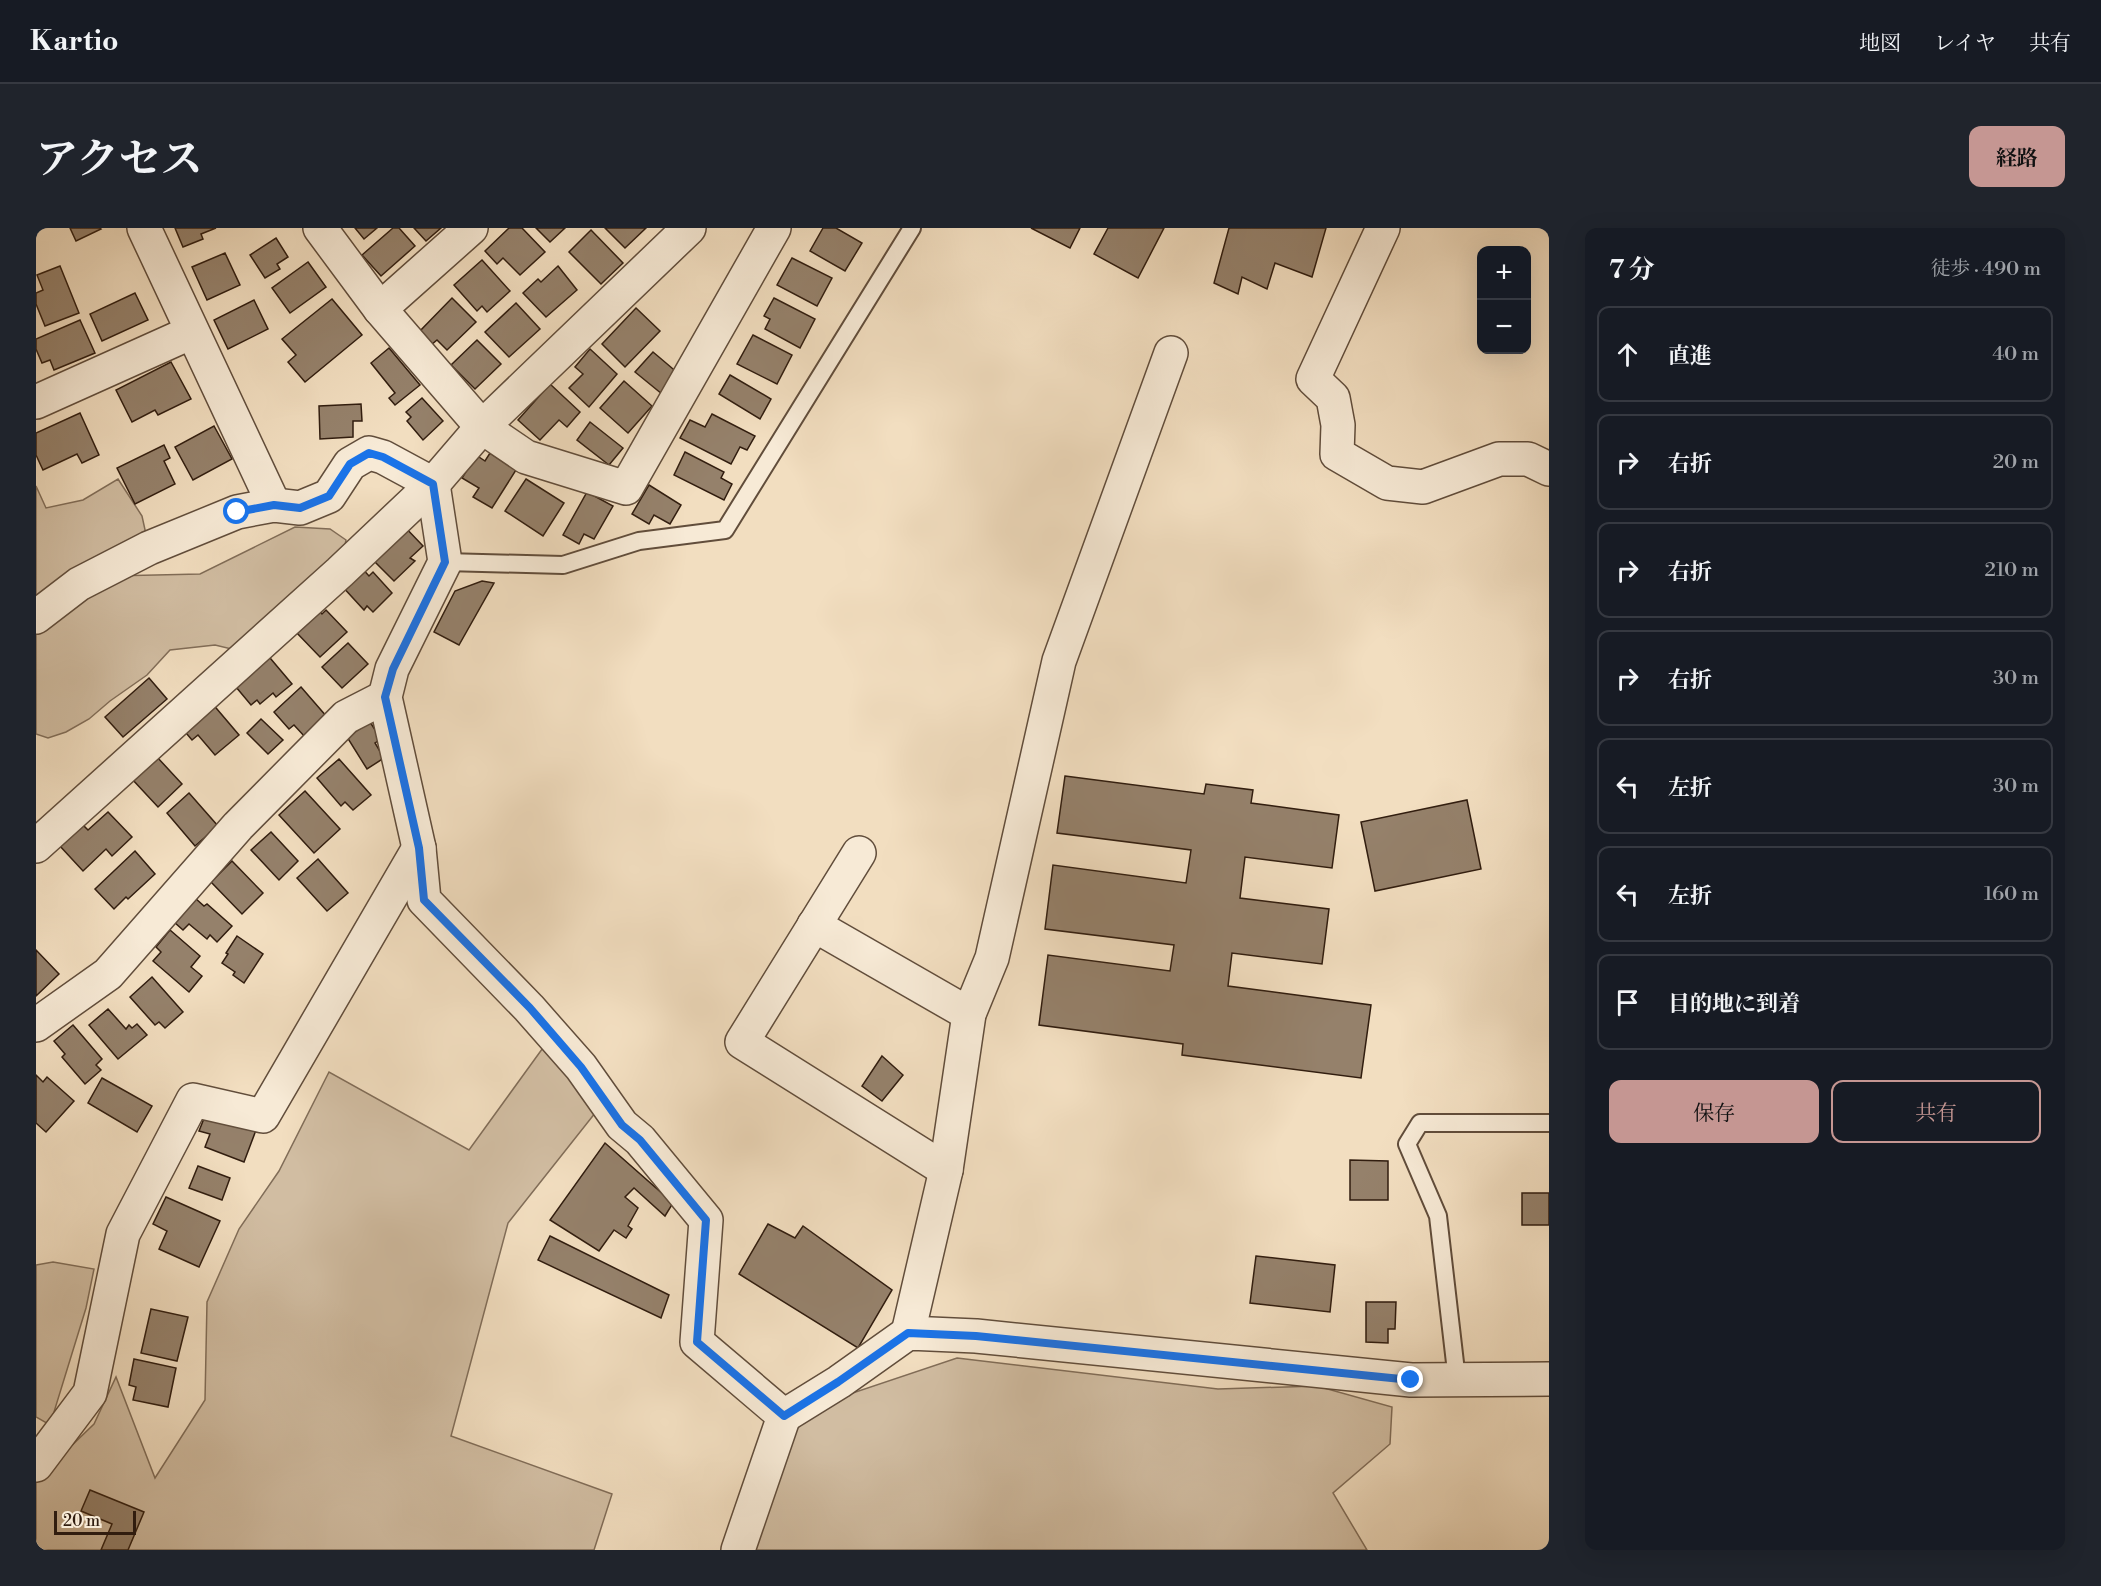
<!DOCTYPE html>
<html lang="ja">
<head>
<meta charset="utf-8">
<style>
	:root { --surface:#171b24; --page:#20242c; --text:#f1f3f6; --muted:#9ea1a6; --line:#363941; --accent:#c59692 }
	body { margin:0; font-family:"Libre Bodoni","Noto Serif JP",serif; background:var(--page); color:var(--text) }
	.controls { position:absolute; right:18px; top:18px; display:grid; overflow:hidden; border-radius:12px; box-shadow:0 6px 24px #0002 }
	.controls button { width:54px; height:54px; display:grid; place-items:center; padding:0; border:0; border-bottom:2px solid var(--line); background:var(--surface); color:var(--text); font:30px sans-serif }
	.scale { position:absolute; left:18px; bottom:15px; width:82px; box-sizing:border-box; padding-left:6px; border:3px solid #311d0f; border-top:0; font-size:16px; line-height:21px; white-space:nowrap; color:#311d0f; -webkit-text-stroke:4px #f7ead6; paint-order:stroke }
	.stop { position:absolute; width:18px; height:18px; margin:-14px; border:4px solid #1a73e8; border-radius:50%; background:#fff }
	.stop.end { background:#1a73e8; border-color:#fff; box-shadow:0 2px 6px #0008 }
	.list { margin:0; padding:0; list-style:none }
	h2 { display:flex; justify-content:space-between; align-items:center; height:78px; margin:0; padding:0 24px; font-size:26px }
	h2 small { font-size:20px; font-weight:400; color:var(--muted) }
	.list li { display:grid; grid-template-columns:39px 1fr auto; gap:18px; align-items:center; box-sizing:border-box; height:96px; margin:0 12px 12px; padding:0 12px; border:2px solid var(--line); border-radius:12px }
	.list b { display:block; font-size:22px; white-space:nowrap }
	.list em { font-size:20px; font-style:normal; color:var(--muted) }
	.actions { display:flex; gap:12px; padding:18px 24px }
	.actions a { flex:1; padding:14px 0; border:2px solid var(--accent); border-radius:12px; text-align:center; font-size:21px; color:var(--accent) }
	.actions .main { background:var(--accent); color:#111 }
	.icon { flex:none; width:33px; height:33px; fill:none; stroke:currentColor; stroke-width:2; stroke-linecap:round; stroke-linejoin:round }
	.map { position:relative; flex:none; width:1513px; height:1322px; overflow:hidden; border-radius:12px }
	header { display:flex; align-items:center; gap:36px; box-sizing:border-box; height:84px; padding:0 30px; background:var(--surface); border-bottom:2px solid var(--line) }
	header strong { font-size:28px }
	nav { display:flex; gap:33px; margin-inline-start:auto; font-size:21px }
	.intro { display:flex; align-items:center; justify-content:space-between; box-sizing:border-box; height:144px; padding:0 36px }
	h1 { margin:0; font-size:42px }
	.button { padding:15px 27px; border-radius:12px; background:var(--accent); color:#111; font-size:21px; font-weight:700 }
	main { display:flex; gap:36px; padding:0 36px }
	aside { flex:1; background:var(--surface); border-radius:12px; box-shadow:0 6px 24px #0002 }
	.map>svg:first-child { display:block }
	.green { fill:#d1bda2; stroke:#816d58; stroke-width:1.5 }
	.building { fill:#95816b; stroke:#311d0f; stroke-width:1.5 }
	.lines { fill:none; stroke-linecap:round; stroke-linejoin:round }
	.service-casing { stroke:#614d3b; stroke-width:20 }
	.minor-casing { stroke:#614d3b; stroke-width:36 }
	.service { stroke:#f7ead6; stroke-width:16 }
	.minor { stroke:#f7ead6; stroke-width:33 }
	.route { stroke:#1a73e8; stroke-width:8 }
</style>
</head>
<body>
<header>
<strong>Kartio</strong>
<nav><a>地図</a><a>レイヤ</a><a>共有</a></nav>
</header>
<div class="intro"><h1>アクセス</h1><a class="button">経路</a></div>
<main>
<div class="map">
<svg width="1513" height="1322" viewBox="0 0 1513 1322">
	<rect width="100%" height="100%" fill="#f2dec0"/>
	<filter id="stains"><feTurbulence type="fractalNoise" baseFrequency=".00333" numOctaves="4"/><feColorMatrix values="0 0 0 0 .2 0 0 0 0 .09 0 0 0 0 .02 0 0 0 .5 -.17"/></filter>
	<radialGradient id="worn" r=".72"><stop offset=".6" stop-color="#630" stop-opacity="0"/><stop offset="1" stop-color="#630" stop-opacity=".3"/></radialGradient>
	<!-- green -->
	<g class="green">
		<path d="M82 251 106 288 113 320 76 348 164 346 259 299 294 301 310 312 304 344 212 425 179 417 134 422 111 447 74 473 53 491 30 504 12 510 0 506V406L13 389 0 397V258L10 280 47 272Z"/>
		<path d="M517 806 571 870 472 995 415 1208 576 1266 558 1322H0V1252L58 1196 80 1149 119 1250 169 1172 171 1074 203 1001 243 943 293 844 433 922Z"/>
		<path d="M17 1034 58 1041 50 1080 14 1197 0 1189V1037Z"/>
		<path d="M921 1130 1182 1161 1281 1158 1356 1179 1354 1216 1297 1265 1331 1322H714L748 1188Z"/>
	</g>
	<!-- building -->
	<g class="building">
		<path d="M34 0H64L65 1 40 13Z"/>
		<path d="M139 0H180L165 6 167 11 147 19Z"/>
		<path d="M319 0H341L328 11Z"/>
		<path d="M357 0H363L379 18 345 48 326 27Z"/>
		<path d="M378 0H405L390 13Z"/>
		<path d="M473 0H486L509 24 484 47 467 30 461 36 449 23Z"/>
		<path d="M500 0H529L514 14Z"/>
		<path d="M569 0H610L589 20Z"/>
		<path d="M787 0H800L826 15 809 43 774 23Z"/>
		<path d="M995 0H1044L1034 20Z"/>
		<path d="M1072 0H1128L1102 50 1058 26Z"/>
		<path d="M1193 0H1290L1276 49 1239 35 1231 61 1206 49 1202 66 1178 55Z"/>
		<path d="M555 2 587 35 565 56 533 24Z"/>
		<path d="M240 10 252 29 241 36 244 41 229 50 214 27Z"/>
		<path d="M189 25 204 57 171 72 156 39Z"/>
		<path d="M756 30 796 50 781 78 741 57Z"/>
		<path d="M446 32 474 63 451 84 446 78 441 83 418 57Z"/>
		<path d="M272 34 290 59 254 85 236 60Z"/>
		<path d="M24 38 43 85 9 98 0 76V65L7 62 1 47Z"/>
		<path d="M522 38 541 62 510 89 487 65 502 51 505 54Z"/>
		<path d="M99 65 112 92 66 113 54 86Z"/>
		<path d="M416 70 440 94 411 122 401 112 395 117 382 105Z"/>
		<path d="M738 70 779 91 764 120 729 101 734 91 728 88Z"/>
		<path d="M296 71 326 107 269 154 252 134 260 127 246 111Z"/>
		<path d="M218 72 232 101 192 121 178 92Z"/>
		<path d="M480 75 504 101 473 129 449 104Z"/>
		<path d="M600 80 624 103 589 139 566 116Z"/>
		<path d="M44 92 59 125 18 142 14 132 6 135 0 121V111Z"/>
		<path d="M717 107 756 127 741 156 701 136Z"/>
		<path d="M441 112 465 136 439 161 415 137Z"/>
		<path d="M353 120 384 157 359 177 353 170 359 165 335 135Z"/>
		<path d="M554 121 581 146 553 179 533 160 547 146 539 139Z"/>
		<path d="M617 124 643 146 626 166 599 144Z"/>
		<path d="M135 134 155 171 122 187 119 182 96 194 80 162Z"/>
		<path d="M694 147 735 171 724 191 683 166Z"/>
		<path d="M588 153 616 178 592 205 564 180Z"/>
		<path d="M514 156 544 184 531 199 523 192 504 212 482 192Z"/>
		<path d="M386 170 407 193 387 212 371 193 375 189 370 184Z"/>
		<path d="M325 176 326 193H317V209L284 211 283 178Z"/>
		<path d="M44 185 63 227 46 235 41 226 7 242 0 227V205Z"/>
		<path d="M676 186 719 208 711 222 704 219 695 236 644 210 654 192 669 199Z"/>
		<path d="M554 194 587 220 573 237 541 212Z"/>
		<path d="M178 198 196 231 157 252 139 219Z"/>
		<path d="M128 217 134 230 128 233 139 256 99 276 81 240Z"/>
		<path d="M649 224 688 244 685 250 696 256 688 272 638 247Z"/>
		<path d="M454 225 480 242 456 280 437 269 443 260 426 250 440 227 449 233Z"/>
		<path d="M490 251 528 275 507 308 469 283Z"/>
		<path d="M613 257 645 277 634 296 618 287 613 296 596 286Z"/>
		<path d="M551 264 577 278 558 311 548 306 543 316 527 307Z"/>
		<path d="M366 296 387 318 374 330 379 333 358 353 333 328Z"/>
		<path d="M324 338 333 348 337 344 356 365 337 384 331 378 328 382 305 357Z"/>
		<path d="M446 353 458 355 423 417 398 404 419 363Z"/>
		<path d="M282 381 286 386 290 382 311 404 284 429 259 403Z"/>
		<path d="M312 415 332 436 306 460 286 439Z"/>
		<path d="M229 424 256 456 240 469 237 465 224 476 221 472 215 477 195 453Z"/>
		<path d="M113 450 131 471 87 509 69 489Z"/>
		<path d="M265 459 291 489 269 509 258 497 253 501 238 484Z"/>
		<path d="M175 474 203 507 179 527 162 507 156 512 145 499Z"/>
		<path d="M225 491 247 512 232 526 211 505Z"/>
		<path d="M334 494 345 511 339 515 348 530 331 541 311 509Z"/>
		<path d="M121 529 146 556 122 579 96 551Z"/>
		<path d="M303 531 335 567 317 582 309 574 305 578 281 550Z"/>
		<path d="M1029 548 1168 566 1170 556 1217 562 1215 575 1303 587 1296 640 1209 629 1204 670 1293 681 1286 736 1196 725 1192 758 1335 777 1325 850 1146 827 1147 816 1003 797 1012 727 1134 743 1138 717 1009 701 1017 637 1150 655 1155 622 1021 605Z"/>
		<path d="M269 563 304 601 278 625 243 587Z"/>
		<path d="M153 565 182 598 159 618 131 585Z"/>
		<path d="M1431 572 1445 641 1339 663 1325 594Z"/>
		<path d="M72 584 96 609 76 628 70 621 47 643 23 617 46 596 52 602Z"/>
		<path d="M235 604 262 633 243 652 215 622Z"/>
		<path d="M99 623 119 646 92 671 90 669 78 681 59 661Z"/>
		<path d="M282 631 312 665 291 683 261 650Z"/>
		<path d="M196 633 227 665 206 686 175 654Z"/>
		<path d="M159 670 168 678 171 676 196 698 181 714 174 707 171 711 153 696 147 702 138 694Z"/>
		<path d="M134 702 164 728 155 739 166 748 153 764 117 733 125 724 120 719Z"/>
		<path d="M201 708 227 726 208 755 197 747 199 744 186 735 192 726 190 725Z"/>
		<path d="M0 722 23 746 0 768Z"/>
		<path d="M116 749 147 784 129 800 123 794 119 797 94 769Z"/>
		<path d="M72 781 90 801 93 797 96 800 101 796 111 807 82 831 53 797Z"/>
		<path d="M37 797 66 831 60 837 65 842 49 856 26 829 29 826 18 813Z"/>
		<path d="M846 828 867 847 846 873 826 858Z"/>
		<path d="M0 847 7 854 11 849 38 873 10 904 0 895Z"/>
		<path d="M66 850 116 878 101 904 52 875Z"/>
		<path d="M171 883 220 902 208 934 169 919 174 906 163 903Z"/>
		<path d="M569 915 637 975 629 988 598 960 589 969 602 980 592 998 596 1001 590 1010 578 1002 563 1023 514 992Z"/>
		<path d="M1314 932 1352 933V972H1314Z"/>
		<path d="M162 938 194 950 186 972 153 960Z"/>
		<rect x="1486" y="965" width="27" height="32"/>
		<path d="M130 969 184 993 163 1039 123 1021 131 1003 117 996Z"/>
		<path d="M732 996 759 1010 767 998 856 1062 822 1120 703 1046Z"/>
		<path d="M514 1008 633 1067 625 1090 502 1032Z"/>
		<path d="M1220 1028 1299 1037 1294 1084 1214 1075Z"/>
		<path d="M1330 1074H1360L1359 1101H1352V1115L1330 1114Z"/>
		<path d="M115 1081 152 1089 141 1133 105 1125Z"/>
		<path d="M98 1131 140 1140 132 1179 97 1172 100 1159 93 1157Z"/>
		<path d="M54 1262 108 1284 92 1322H65L76 1296 45 1283Z"/>
	</g>
	<g class="lines">
		<defs>
			<g id="service">
				<path d="M409 334 527 337 603 313 689 302 876 0"/>
				<path d="M1421 1152 1402 988 1371 916 1384 895H1513"/>
			</g>
			<g id="minor">
				<path d="M108 0 238 277"/>
				<path d="M284 0 344 81 446 199 490 229 590 260 738 0"/>
				<path d="M1347 0 1277 151 1297 170 1302 197 1301 226 1351 255 1387 259 1463 231H1492L1513 241"/>
				<path d="M344 81 435 0"/>
				<path d="M0 174 156 104"/>
				<path d="M0 389 43 356 113 320 201 284 238 277 264 280 293 268 314 236 333 225 347 229 397 256 409 334 356 441 349 469 383 620 388 672 493 780 545 839 586 897 604 912 670 992 661 1114 748 1188 702 1322"/>
				<path d="M0 618 304 344 397 256 446 199 653 0"/>
				<path d="M823 625 706 814 910 942"/>
				<path d="M778 697 933 786"/>
				<path d="M0 797 72 746 202 598 310 489 349 469"/>
				<path d="M872 1105 910 942 933 786 956 730 1023 433 1135 125"/>
				<path d="M748 1188 803 1154 872 1105 940 1108 1375 1152 1513 1151"/>
				<path d="M0 1237 54 1165 87 1006 157 872 227 888 383 620"/>
			</g>
		</defs>
		<!-- service casing -->
		<use href="#service" class="service-casing"/>
		<!-- minor casing -->
		<use href="#minor" class="minor-casing"/>
		<!-- service -->
		<use href="#service" class="service"/>
		<!-- minor -->
		<use href="#minor" class="minor"/>
	</g>
	<g class="lines">
		<!-- route -->
		<path class="route" d="M201 284 238 277 264 280 293 268 314 236 333 225 347 229 397 256 409 334 357 441 349 469 383 620 388 672 494 780 545 839 586 897 604 912 670 992 661 1114 748 1188 802 1154 872 1105 940 1108 1375 1152"/>
	</g>
	<rect width="100%" height="100%" filter="url(#stains)"/>
	<rect width="100%" height="100%" fill="url(#worn)"/>
</svg>
<div class="controls">
<button>+</button>
<button>−</button>
</div>
<div class="scale">20 m</div>
<div class="stop" style="left:201px;top:284px"></div>
<div class="stop end" style="left:1375px;top:1152px"></div>
</div>
<aside>
<h2>7 分<small>徒歩 · 490 m</small></h2>
<ul class="list">
<li><svg class="icon" aria-label="ahead" viewBox="0 0 24 24"><path d="M12 20V5M6 11l6-6 6 6"/></svg><div><b>直進</b></div><em>40 m</em></li>
<li><svg class="icon" aria-label="right" viewBox="0 0 24 24"><path d="M7 20v-9h11M14 6l5 5-5 5"/></svg><div><b>右折</b></div><em>20 m</em></li>
<li><svg class="icon" aria-label="right" viewBox="0 0 24 24"><path d="M7 20v-9h11M14 6l5 5-5 5"/></svg><div><b>右折</b></div><em>210 m</em></li>
<li><svg class="icon" aria-label="right" viewBox="0 0 24 24"><path d="M7 20v-9h11M14 6l5 5-5 5"/></svg><div><b>右折</b></div><em>30 m</em></li>
<li><svg class="icon" aria-label="left" viewBox="0 0 24 24"><path d="M17 20v-9H6M10 6l-5 5 5 5"/></svg><div><b>左折</b></div><em>30 m</em></li>
<li><svg class="icon" aria-label="left" viewBox="0 0 24 24"><path d="M17 20v-9H6M10 6l-5 5 5 5"/></svg><div><b>左折</b></div><em>160 m</em></li>
<li><svg class="icon" aria-label="arrive" viewBox="0 0 24 24"><path d="M6 21V4h12l-3 4 3 4H6"/></svg><div><b>目的地に到着</b></div></li>
</ul>
<div class="actions"><a class="main">保存</a><a>共有</a></div>
</aside>
</main>
</body>
</html>
